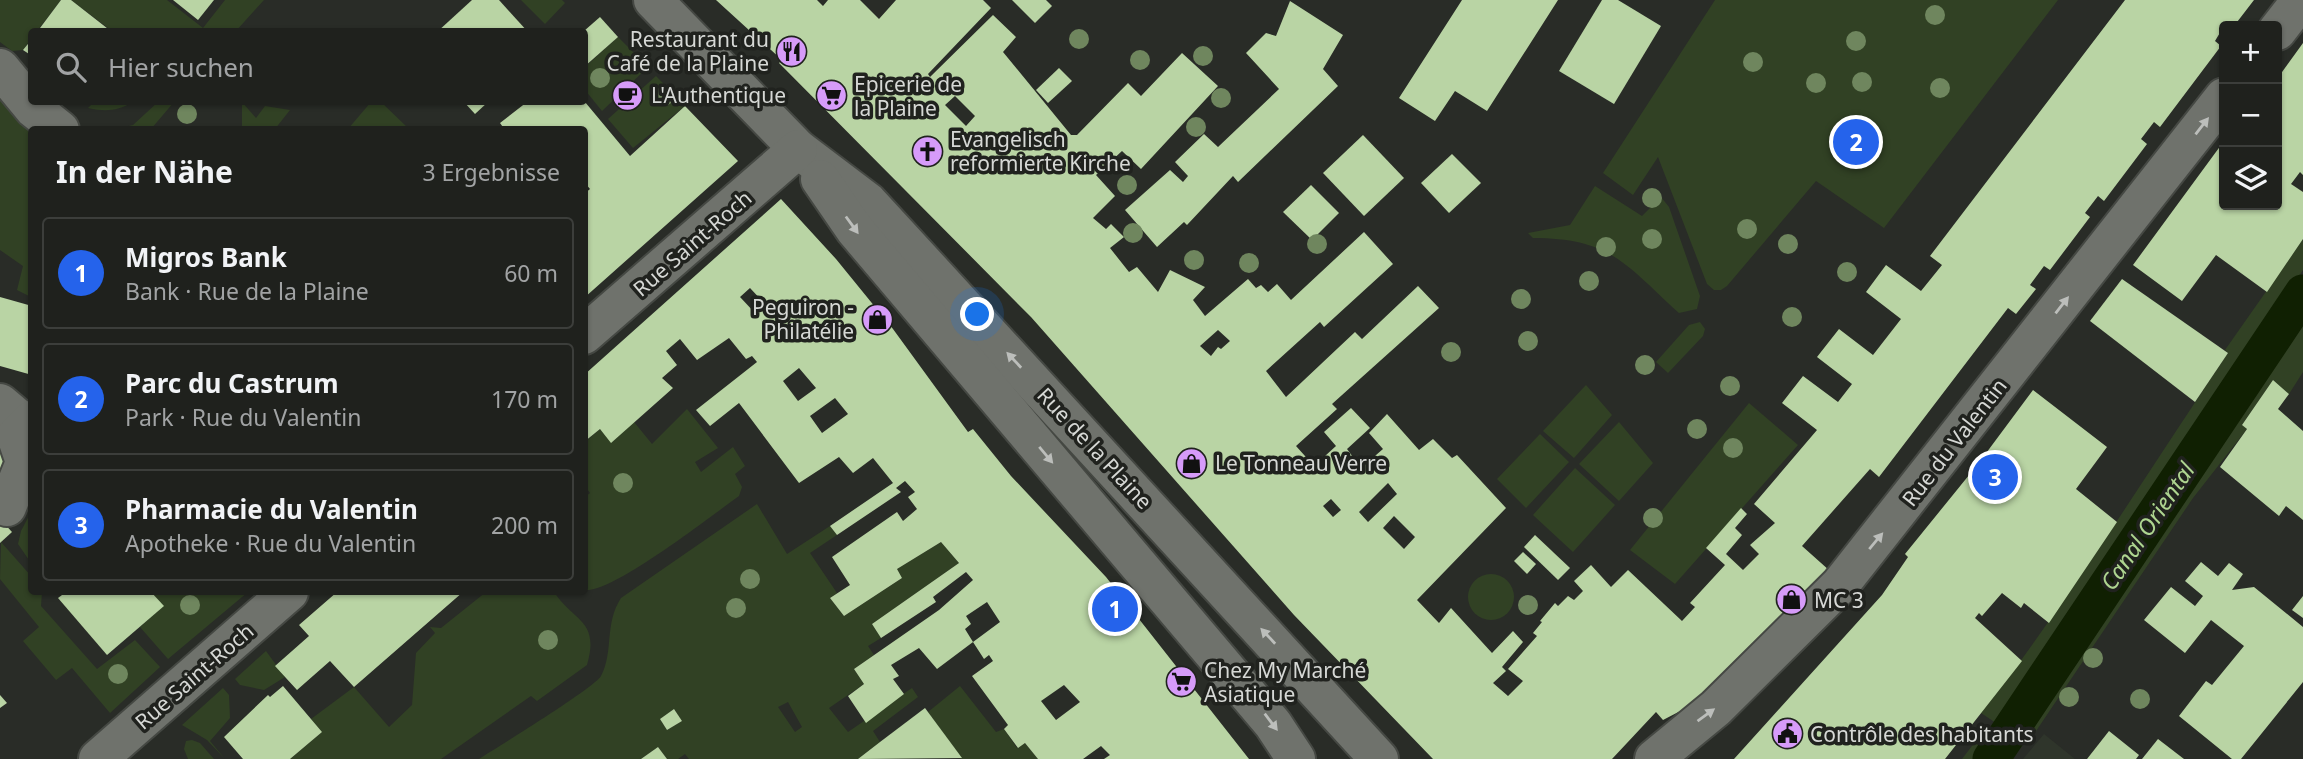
<!DOCTYPE html>
<html lang="de">
<head>
<meta charset="utf-8">
<style>
	:root { --surface:#1f211d; --page:#2c2e2a; --text:#f1f3f6; --muted:#a1a3a4; --line:#3c3e3b; --accent:#2563eb }
	body { margin:0; font-family:"Noto Sans",sans-serif; background:var(--page); color:var(--text) }
	.controls { position:absolute; right:21px; top:21px; display:grid; overflow:hidden; border-radius:7px; box-shadow:0 2px 5px #0004 }
	.controls button { width:63px; height:63px; display:grid; place-items:center; padding:0; border:0; border-bottom:2px solid var(--line); background:var(--surface); color:var(--text); font:35px sans-serif }
	.you { position:absolute; left:978px; top:315px; width:24px; height:24px; margin:-18px; border:5px solid #fff; border-radius:50%; background:#1a73e8; box-shadow:0 0 0 10px #1a73e833 }
	.badge { display:grid; place-items:center; width:46px; height:46px; border-radius:50%; background:var(--accent); color:#fff; font-size:23px; font-weight:700 }
	.pin { position:absolute; translate:-50% -50%; border:4px solid #fff; box-shadow:0 2px 7px #0006 }
	.list { margin:0; padding:0; list-style:none }
	h2 { display:flex; justify-content:space-between; align-items:center; height:91px; margin:0; padding:0 28px; font-size:30px }
	h2 small { font-size:23px; font-weight:400; color:var(--muted) }
	.list li { display:grid; grid-template-columns:46px 1fr auto; gap:21px; align-items:center; box-sizing:border-box; height:112px; margin:0 14px 14px; padding:0 14px; border:2px solid var(--line); border-radius:7px }
	.list b { display:block; font-size:26px; white-space:nowrap }
	.list p { margin:0; font-size:23px; white-space:nowrap; color:var(--muted) }
	.list em { font-size:23px; font-style:normal; color:var(--muted) }
	.icon { flex:none; width:38px; height:38px; fill:none; stroke:currentColor; stroke-width:2; stroke-linecap:round; stroke-linejoin:round }
	.map { position:relative; flex:none; width:2303px; height:759px; overflow:hidden }
	.search { position:absolute; background:var(--surface); box-shadow:0 2px 5px #0004; left:28px; top:28px; width:560px; height:77px; display:flex; align-items:center; gap:18px; box-sizing:border-box; padding:0 24px; border-radius:7px; color:var(--muted); font-size:26px }
	.panel { position:absolute; background:var(--surface); box-shadow:0 2px 5px #0004; left:28px; top:126px; width:560px; height:469px; border-radius:7px }
	.map>svg:first-child { display:block }
	.built { fill:#2f352b }
	.green { fill:#314124; fill-rule:evenodd }
	.lines { fill:none; stroke-linecap:round; stroke-linejoin:round }
	.canal { stroke:#102002; stroke-width:37 }
	.building { fill:#b9d4a4; fill-rule:evenodd }
	.minor-casing { stroke:#454843; stroke-width:42 }
	.minor { stroke:#6f726c; stroke-width:38 }
	.tree { fill:#6f865e }
	.oneway { fill:#bcbebb }
	.labels { text-anchor:middle; dominant-baseline:central; stroke-width:7; stroke-linejoin:round; paint-order:stroke }
	.poi-label { font-size:21px; fill:#d6d8d5; stroke:#20221e; text-anchor:start }
	.street-label { font-size:21px; fill:#d6d8d5; stroke:#20221e }
	.water-label { font-size:23px; font-style:italic; fill:#aed590; stroke:#20221e }
</style>
</head>
<body>
<div class="map">
<svg width="2303" height="759" viewBox="0 0 2303 759">
	<rect width="100%" height="100%" fill="#292c27"/>
	<!-- built -->
	<path class="built" d="M2044 734 2075 759H2023Z"/>
	<!-- green -->
	<g class="green">
		<path d="M0 0H61L37 31 32 32 31 39 23 50 12 51 0 42Z"/>
		<path d="M71 0H167L203 28 225 0H264L236 31H112Z"/>
		<path d="M521 0H562L565 3 545 24Z"/>
		<path d="M1715 0H2058L1884 228 1816 181 1727 286 1721 290H1714L1707 284 1658 157 1633 195 1603 173Z"/>
		<path d="M618 37 648 67 602 111 585 90V67Z"/>
		<path d="M656 76 685 106 633 148 608 119Z"/>
		<path d="M0 77 32 130 29 296 17 290 23 266 0 250Z"/>
		<path d="M94 102H133C117 111 106 112 88 108Z"/>
		<path d="M158 102H174L151 129H116L133 125Z"/>
		<path d="M242 102 256 118 265 106 290 110 275 129H242Z"/>
		<path d="M371 102H381L409 129H348Z"/>
		<path d="M1595 186 1642 216 1661 197 1669 207 1700 296 1697 309 1679 313C1626 265 1611 238 1533 238L1528 233 1570 225Z"/>
		<path d="M2303 239V270L1999 725 1981 713C2071 598 2146 474 2228 353L2225 350Z"/>
		<path d="M2303 306V372L2289 394 2273 380 2242 425 2247 429 2193 498 2028 743 2016 736Z"/>
		<path d="M1700 322 1705 329 1703 336 1668 373 1656 362 1689 325Z"/>
		<path d="M1586 385 1612 415 1574 458 1543 431Z"/>
		<path d="M1749 403 1798 445 1675 584 1630 550Z"/>
		<path d="M687 409 718 448 695 462 701 472 733 447 745 466 735 474 742 487 739 496C711 516 613 593 585 590L584 498 590 493 585 486V442L600 429 612 442 634 422 652 444Z"/>
		<path d="M1619 422 1653 463 1619 501 1579 464Z"/>
		<path d="M1540 434 1569 462 1526 508 1497 479Z"/>
		<path d="M1575 468 1615 505 1573 552 1533 515Z"/>
		<path d="M757 504 787 554 830 526 837 535 810 553 837 593 830 598 844 616 902 578 897 569 941 542 959 563 872 624 881 638 868 646 874 655 854 669 864 684 829 708 848 732 912 688 918 697 873 731 880 742 858 759H689L685 754 678 759H667L658 747 641 759H479C498 747 594 688 601 676 614 652 604 624 621 598ZM788 702 802 727 795 732 778 707ZM674 709 682 721 667 730 660 719Z"/>
		<path d="M31 512 32 563H31L18 544 21 531Z"/>
		<path d="M1 542 31 576 32 592H42L41 606 97 669 135 640 160 667 110 713 72 668 56 680 23 641 39 627 0 579Z"/>
		<circle cx="1491" cy="597" r="23"/>
		<path d="M151 592H248L168 659 140 627 163 606Z"/>
		<path d="M486 592H554C574 622 600 620 587 665L537 701 531 696 441 759H290L322 732 311 719 354 687 389 727 412 705 416 653 435 633 430 627 441 628Z"/>
		<path d="M266 651 285 677 264 690 240 685 235 679Z"/>
		<path d="M960 686 996 732 1004 729 1017 748 1025 743 1038 759H961L928 712Z"/>
		<path d="M223 688 229 695 230 718 210 741 225 759 207 740 182 725Z"/>
		<path d="M1988 725 1995 730 1975 759H1962Z"/>
		<path d="M192 740 200 743 214 759H188L184 749 186 741Z"/>
	</g>
	<g class="lines">
		<!-- canal -->
		<path class="canal" d="M1991 759 2303 293"/>
	</g>
	<!-- building -->
	<g class="building">
		<path d="M61 0H71L112 32H37Z"/>
		<path d="M173 0H214L198 20Z"/>
		<path d="M472 0H499L528 32H437Z"/>
		<path d="M716 0H817L823 6 828 0H860L879 19 896 0H983L991 8 928 74 930 77 993 15 1016 37 1003 52 1071 135H1077L1128 83 1141 96 1182 53 1218 86 1141 169 1122 151 1096 175 1115 196 1093 218 1106 229 1111 224 1124 237 1110 248 1129 272 1137 267 1158 292 1170 270 1205 287 1193 300 1205 316 1248 279 1256 288 1261 285 1268 292 1277 284 1291 300 1364 232 1393 264 1324 327 1320 322 1266 371 1286 397 1355 332 1362 339 1418 286 1439 308 1332 404 1337 409 1296 446 1314 466 1336 446 1324 432 1351 408 1370 428 1347 449 1361 468 1383 449 1369 433 1387 414 1419 450 1433 439 1452 458 1457 455 1506 508 1417 600 1439 623 1451 608 1492 653 1513 631 1523 642 1502 667 1506 671 1493 683 1508 696 1523 681 1508 669 1537 636 1533 633 1542 622 1540 621 1555 603 1558 606 1568 596 1574 600 1583 591 1574 581 1591 565 1611 587 1628 570 1682 621 1695 607 1690 603 1725 565 1706 548 1741 508 1747 514 1735 528 1742 535 1726 554 1743 570 1759 554 1750 545 1775 523 1754 504 1817 430 1782 403 1803 376 1838 402 1852 384 1817 357 1839 329 1873 355 1901 319 1866 292 1886 265 1921 291 1942 265 1930 256 2125 0H2254L2234 26 2229 23 2224 26 2215 41 2221 46 2160 127 2154 122 2141 139 2147 144 2104 201 2098 196 2085 213 2090 217 2050 270 2044 266 2030 285 2036 289 2016 314 2008 308 1879 477 1870 469 1802 546 1830 571 1764 643 1688 707 1663 720 1656 712 1612 759H1433L1294 615 1031 317 779 63 782 60ZM955 96 975 116 966 126 945 105ZM1218 330 1230 341 1221 349 1218 347 1211 356 1200 346ZM1388 483 1397 494 1368 522 1359 512ZM1331 499 1341 510 1333 517 1323 506ZM1394 516 1415 537 1404 549 1383 528Z"/>
		<path d="M1012 0H1046L1052 6 1035 23Z"/>
		<path d="M1462 0H1558L1487 111 1455 91 1435 121 1399 98Z"/>
		<path d="M1602 0H1618L1661 26 1614 104 1559 71Z"/>
		<path d="M1290 1 1343 35 1323 69 1338 86 1238 182 1233 176 1187 225 1184 222 1157 247 1125 210 1170 170 1183 182 1188 176 1175 162 1204 134 1218 147 1279 89 1246 53 1266 33 1276 36Z"/>
		<path d="M600 17 618 37 584 67V31Z"/>
		<path d="M32 39V56L23 50Z"/>
		<path d="M2303 43V175L2300 172 2291 184 2303 192V239L2267 292 2216 255 2182 301 2133 265 2224 141V205H2277V79Z"/>
		<path d="M1059 68 1072 81 1048 103 1036 90Z"/>
		<path d="M464 102H488L475 114Z"/>
		<path d="M527 102H585L630 156 685 106 738 161 584 298V194L590 189 584 182V130H505L500 123Z"/>
		<path d="M1363 135 1404 178 1364 216 1323 173Z"/>
		<path d="M1452 154 1481 183 1449 213 1421 183Z"/>
		<path d="M1311 185 1339 213 1312 240 1283 212Z"/>
		<path d="M781 199 836 259 893 329 968 432 973 429 1011 476 1106 577 1249 759H1104L1110 755 1101 746 1083 759H1038L1025 743 1018 748 1004 729 1008 725 972 676 993 661 989 655 984 659 973 642 937 669 919 648 891 665 899 676 893 679 904 694 866 723 848 696 864 684 854 669 939 610 973 580 966 572 933 597 936 602 881 638 872 624 959 563 941 542 897 569 902 578 844 616 830 598 850 585 832 557 897 512 903 521 917 509 908 497 915 492 905 481 896 488 901 492 837 535 830 526 893 483 873 458 853 473 839 457 799 483 739 403 710 426 696 410 757 362 752 356 746 359 729 338 697 360 680 339 666 351 677 365 662 378 673 388 611 443 600 429 584 442V375ZM750 288 765 304 755 313 740 297ZM799 368 816 388 798 401 783 381ZM835 398 848 414 822 433 810 416ZM987 602 1000 622 973 642 965 629 971 624 966 616ZM1064 685 1080 702 1056 720 1041 701Z"/>
		<path d="M2122 279 2228 353 2195 402 2090 321Z"/>
		<path d="M0 297 32 306V375L0 366Z"/>
		<path d="M2273 380 2289 394 2278 409 2303 431V520L2286 506 2279 516 2220 467 2247 429 2242 425Z"/>
		<path d="M2033 390 2107 447 2076 489 2117 522 2049 623 2024 603 2021 608 2002 593 1982 616 1979 613 1975 618 2022 661 1945 759H1734L1882 595 1908 557 1905 554 1978 464Z"/>
		<path d="M0 442 13 456 0 469Z"/>
		<path d="M0 519 12 532 0 543Z"/>
		<path d="M1535 535 1570 568 1558 580 1524 547Z"/>
		<path d="M1523 552 1536 564 1527 574 1514 561Z"/>
		<path d="M2201 562 2218 576 2229 563 2243 574 2232 590 2254 587 2303 627V682L2241 759H2232L2179 716 2206 681 2212 685 2244 646 2211 620 2185 653 2144 620 2171 587 2195 606 2203 596 2185 581Z"/>
		<path d="M66 592H151L164 606 107 655 58 598Z"/>
		<path d="M337 592H463L354 687 330 661 297 690 275 666 309 636 299 625Z"/>
		<path d="M2303 596V618L2292 610Z"/>
		<path d="M283 686 322 732 290 759H243L224 737 268 695 270 697Z"/>
		<path d="M0 695 7 703 0 708Z"/>
		<path d="M925 708 962 758 858 759 880 742Z"/>
		<path d="M674 709 682 721 667 730 660 719Z"/>
		<path d="M2109 731 2139 755 2136 759H2087Z"/>
		<path d="M2158 739 2184 759H2142Z"/>
		<path d="M658 747 667 759H641Z"/>
	</g>
	<g class="lines">
		<defs>
			<g id="minor">
				<path d="M653 0 798 149 868 202 1379 759"/>
				<path d="M2277 31 2301 0"/>
				<path d="M0 68 34 109 60 130"/>
				<path d="M820 179 855 230 1273 724 1296 759"/>
				<path d="M584 335 798 149"/>
				<path d="M0 403 26 425"/>
				<path d="M7 507 25 462 16 436 32 420"/>
				<path d="M98 759 289 592"/>
				<path d="M1654 759 1716 708 1840 585 2224 97"/>
			</g>
		</defs>
		<!-- minor casing -->
		<use href="#minor" class="minor-casing"/>
		<!-- minor -->
		<use href="#minor" class="minor"/>
	</g>
	<!-- trees -->
	<g class="tree">
		<circle cx="1935" cy="15" r="10"/>
		<circle cx="1079" cy="39" r="10"/>
		<circle cx="1856" cy="41" r="10"/>
		<circle cx="1203" cy="56" r="10"/>
		<circle cx="1140" cy="60" r="10"/>
		<circle cx="1753" cy="62" r="10"/>
		<circle cx="600" cy="78" r="10"/>
		<circle cx="1862" cy="82" r="10"/>
		<circle cx="1816" cy="83" r="10"/>
		<circle cx="1940" cy="88" r="10"/>
		<circle cx="664" cy="96" r="10"/>
		<circle cx="1221" cy="98" r="10"/>
		<circle cx="187" cy="114" r="10"/>
		<circle cx="1196" cy="127" r="10"/>
		<circle cx="1852" cy="134" r="10"/>
		<circle cx="1127" cy="185" r="10"/>
		<circle cx="1652" cy="198" r="10"/>
		<circle cx="1747" cy="229" r="10"/>
		<circle cx="1133" cy="233" r="10"/>
		<circle cx="1652" cy="239" r="10"/>
		<circle cx="1317" cy="244" r="10"/>
		<circle cx="1788" cy="244" r="10"/>
		<circle cx="1606" cy="247" r="10"/>
		<circle cx="1194" cy="260" r="10"/>
		<circle cx="1249" cy="263" r="10"/>
		<circle cx="1847" cy="272" r="10"/>
		<circle cx="1589" cy="281" r="10"/>
		<circle cx="1521" cy="299" r="10"/>
		<circle cx="1792" cy="317" r="10"/>
		<circle cx="1528" cy="341" r="10"/>
		<circle cx="1451" cy="352" r="10"/>
		<circle cx="1645" cy="365" r="10"/>
		<circle cx="1730" cy="386" r="10"/>
		<circle cx="1697" cy="429" r="10"/>
		<circle cx="1733" cy="448" r="10"/>
		<circle cx="623" cy="483" r="10"/>
		<circle cx="1653" cy="518" r="10"/>
		<circle cx="750" cy="579" r="10"/>
		<circle cx="190" cy="605" r="10"/>
		<circle cx="1528" cy="605" r="10"/>
		<circle cx="736" cy="608" r="10"/>
		<circle cx="548" cy="640" r="10"/>
		<circle cx="2093" cy="658" r="10"/>
		<circle cx="118" cy="674" r="10"/>
		<circle cx="2069" cy="697" r="10"/>
		<circle cx="2140" cy="699" r="10"/>
	</g>
	<!-- one-way arrows -->
	<defs><path id="oneway-solid" d="M-6-.8H1V-3.2L6.5 0L1 3.2V.8H-6Z" transform="scale(1.75)"/></defs>
	<g class="oneway">
		<use href="#oneway-solid" transform="translate(2202 126) rotate(-52)"/>
		<use href="#oneway-solid" transform="translate(852 225) rotate(54)"/>
		<use href="#oneway-solid" transform="translate(2062 305) rotate(-52)"/>
		<use href="#oneway-solid" transform="translate(1014 360) rotate(-133)"/>
		<use href="#oneway-solid" transform="translate(1046 455) rotate(50)"/>
		<use href="#oneway-solid" transform="translate(1876 541) rotate(-50)"/>
		<use href="#oneway-solid" transform="translate(1268 636) rotate(-133)"/>
		<use href="#oneway-solid" transform="translate(1706 715) rotate(-36)"/>
		<use href="#oneway-solid" transform="translate(1271 722) rotate(53)"/>
	</g>
	<!-- icons -->
	<defs>
		<symbol id="restaurant-disc" viewBox="-11 -11 22 22"><circle r="9.5" fill="#d69bf9" stroke="#20221e"/><path d="M-5-6h1v4h1v-4h1v4h1v-4h1v5L-1.5 .5V6h-2V.5L-5-1ZM5-6V6H3V1.5H1.5Q1.5-4 5-6Z" fill="#111"/></symbol>
		<symbol id="cafe-disc" viewBox="-11 -11 22 22"><circle r="9.5" fill="#d69bf9" stroke="#20221e"/><path d="M-5.5-4.5H6V0H3Q3 3.5 0 3.5H-2.5Q-5.5 3.5-5.5 0ZM3-3.2v2h1.7v-2ZM-6 4.5H4V6H-6Z" fill="#111"/></symbol>
		<symbol id="supermarket-disc" viewBox="-11 -11 22 22"><circle r="9.5" fill="#d69bf9" stroke="#20221e"/><path d="M-6-5.5h2.5l.6 2H6L4.5 2H-2.5L-4.4-4H-6ZM-1.5 3.2a1.3 1.3 0 1 0 .1 0ZM3 3.2a1.3 1.3 0 1 0 .1 0Z" fill="#111"/></symbol>
		<symbol id="church-disc" viewBox="-11 -11 22 22"><circle r="9.5" fill="#d69bf9" stroke="#20221e"/><path d="M-1.2-6h2.4v3.5h3.3v2.4h-3.3V6h-2.4V-.1h-3.3v-2.4h3.3Z" fill="#111"/></symbol>
		<symbol id="shop-disc" viewBox="-11 -11 22 22"><circle r="9.5" fill="#d69bf9" stroke="#20221e"/><path d="M-5-2.5h2.3a2.7 3.5 0 0 1 5.4 0H5L5.5 6h-11ZM-1.5-2.5h3a1.5 2.3 0 0 0-3 0Z" fill="#111"/></symbol>
		<symbol id="civic-disc" viewBox="-11 -11 22 22"><circle r="9.5" fill="#d69bf9" stroke="#20221e"/><path d="M-.6-6.5H3V-4.5H.6V-3L4-1V1h2V6H-6V1h2V-1L-.6-3ZM-1.2 2.5V6h2.4V2.5Z" fill="#111"/></symbol>
	</defs>
	<g fill-rule="evenodd">
		<use href="#restaurant-disc" x="774" y="34" width="35" height="35"/>
		<use href="#cafe-disc" x="610" y="78" width="35" height="35"/>
		<use href="#supermarket-disc" x="814" y="78" width="35" height="35"/>
		<use href="#church-disc" x="910" y="134" width="35" height="35"/>
		<use href="#shop-disc" x="860" y="302" width="35" height="35"/>
		<use href="#shop-disc" x="1174" y="446" width="35" height="35"/>
		<use href="#shop-disc" x="1774" y="582" width="35" height="35"/>
		<use href="#supermarket-disc" x="1164" y="664" width="35" height="35"/>
		<use href="#civic-disc" x="1770" y="716" width="35" height="35"/>
	</g>
	<g class="labels">
		<!-- poi labels -->
		<g class="poi-label">
			<text x="769" y="39" text-anchor="end">Restaurant du<tspan x="769" dy="24">Café de la Plaine</tspan></text>
			<text x="854" y="84">Epicerie de<tspan x="854" dy="24">la Plaine</tspan></text>
			<text x="651" y="95">L'Authentique</text>
			<text x="950" y="139">Evangelisch<tspan x="950" dy="24">reformierte Kirche</tspan></text>
			<text x="854" y="307" text-anchor="end">Peguiron -<tspan x="854" dy="24">Philatélie</tspan></text>
			<text x="1215" y="463">Le Tonneau Verre</text>
			<text x="1814" y="600">MC 3</text>
			<text x="1204" y="670">Chez My Marché<tspan x="1204" dy="24">Asiatique</tspan></text>
			<text x="1810" y="734">Contrôle des habitants</text>
		</g>
		<!-- street labels -->
		<g class="street-label">
			<text transform="translate(692 243) rotate(-41)">Rue Saint-Roch</text>
			<text transform="translate(1954 442) rotate(-52)">Rue du Valentin</text>
			<text transform="translate(1095 448) rotate(47)">Rue de la Plaine</text>
			<text transform="translate(194 676) rotate(-41)">Rue Saint-Roch</text>
		</g>
		<!-- water labels -->
		<g class="water-label">
			<text transform="translate(2147 526) rotate(-56)">Canal Oriental</text>
		</g>
	</g>
</svg>
<div class="controls">
<button>+</button>
<button>−</button>
<button><svg class="icon" aria-label="layers" viewBox="0 0 24 24"><path d="M12 4l9 5-9 5-9-5zM3 14l9 5 9-5"/></svg></button>
</div>
<div class="you"></div>
<div class="pin badge" style="left:1115px;top:609px">1</div>
<div class="pin badge" style="left:1856px;top:142px">2</div>
<div class="pin badge" style="left:1995px;top:477px">3</div>
<div class="search"><svg class="icon" aria-label="search" viewBox="0 0 24 24"><circle cx="10" cy="10" r="6"/><path d="M15 15l6 6"/></svg>Hier suchen</div>
<section class="panel">
<h2>In der Nähe<small>3 Ergebnisse</small></h2>
<ul class="list">
<li><span class="badge">1</span><div><b>Migros Bank</b><p>Bank · Rue de la Plaine</p></div><em>60 m</em></li>
<li><span class="badge">2</span><div><b>Parc du Castrum</b><p>Park · Rue du Valentin</p></div><em>170 m</em></li>
<li><span class="badge">3</span><div><b>Pharmacie du Valentin</b><p>Apotheke · Rue du Valentin</p></div><em>200 m</em></li>
</ul>
</section>
</div>
</body>
</html>
